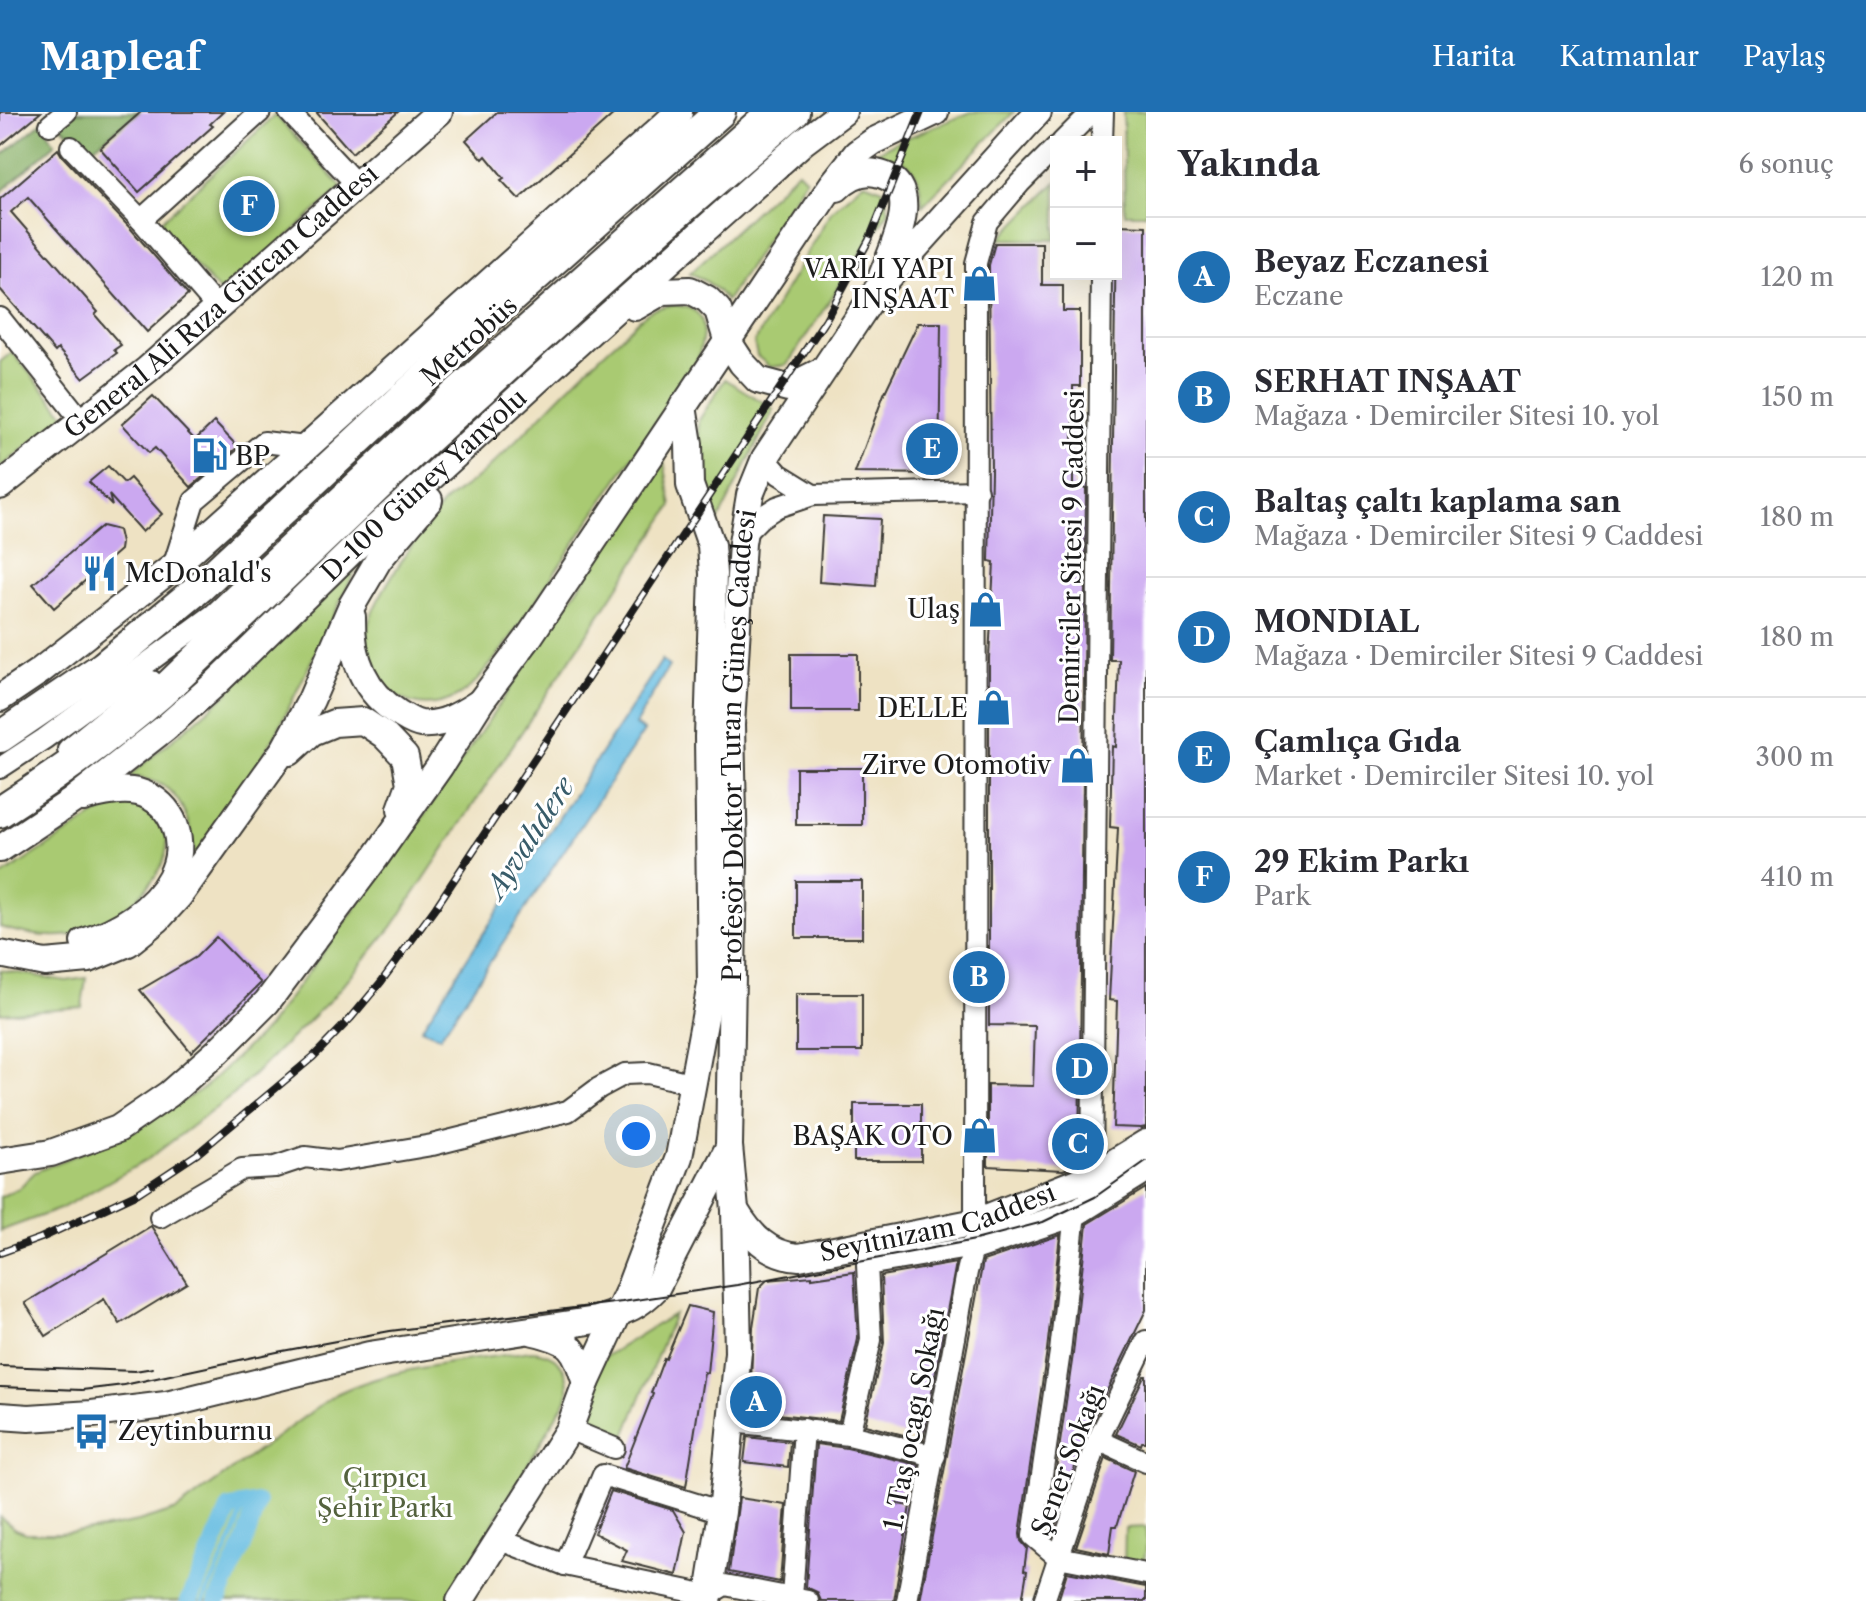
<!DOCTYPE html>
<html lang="tr">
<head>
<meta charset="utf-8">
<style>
	:root { --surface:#fff; --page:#f7f7f7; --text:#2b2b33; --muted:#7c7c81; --line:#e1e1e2; --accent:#1f6fb2 }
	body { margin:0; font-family:"Libre Caslon Text",serif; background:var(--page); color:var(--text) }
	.controls { position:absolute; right:24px; top:24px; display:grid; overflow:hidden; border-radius:0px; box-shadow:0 8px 32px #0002 }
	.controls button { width:72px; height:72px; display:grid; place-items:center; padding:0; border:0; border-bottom:2px solid var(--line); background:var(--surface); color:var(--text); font:40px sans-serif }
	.you { position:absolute; left:636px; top:1024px; width:28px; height:28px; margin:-20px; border:6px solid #fff; border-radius:50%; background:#1a73e8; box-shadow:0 0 0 12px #1a73e833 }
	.badge { display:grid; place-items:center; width:52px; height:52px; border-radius:50%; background:var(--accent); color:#fff; font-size:26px; font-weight:700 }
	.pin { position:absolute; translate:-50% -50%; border:4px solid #fff; box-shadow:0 2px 8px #0006 }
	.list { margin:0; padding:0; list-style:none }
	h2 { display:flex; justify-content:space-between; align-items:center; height:104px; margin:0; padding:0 32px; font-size:34px }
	h2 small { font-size:26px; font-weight:400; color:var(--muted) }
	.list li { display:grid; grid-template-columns:52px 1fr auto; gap:24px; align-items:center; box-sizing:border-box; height:120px; padding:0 32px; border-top:2px solid var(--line) }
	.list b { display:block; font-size:30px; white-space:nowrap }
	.list p { margin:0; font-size:26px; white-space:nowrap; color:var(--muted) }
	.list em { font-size:26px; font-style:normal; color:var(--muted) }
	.map { position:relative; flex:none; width:1146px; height:1489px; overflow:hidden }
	header { display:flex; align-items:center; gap:48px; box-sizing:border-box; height:112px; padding:0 40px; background:var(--accent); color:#fff }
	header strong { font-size:38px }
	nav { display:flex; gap:44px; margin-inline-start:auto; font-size:28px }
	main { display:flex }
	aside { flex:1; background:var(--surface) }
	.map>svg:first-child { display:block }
	.green { fill:#a9ca72; stroke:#627347; stroke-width:2 }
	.forest { fill:#86ae64; stroke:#516540; stroke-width:2 }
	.water { fill:#63bbe0; stroke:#406c7e; stroke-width:2 }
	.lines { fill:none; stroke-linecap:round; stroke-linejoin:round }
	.stream { stroke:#63bbe0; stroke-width:5 }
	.canal { stroke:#63bbe0; stroke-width:18 }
	.building { fill:#cba8f0 }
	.minor-casing { stroke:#3c3a35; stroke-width:24 }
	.major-casing { stroke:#3c3a35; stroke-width:30 }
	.highway-casing { stroke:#3c3a35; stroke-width:34 }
	.minor { stroke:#fff; stroke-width:20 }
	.major { stroke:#fff; stroke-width:26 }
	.highway { stroke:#fff; stroke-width:30 }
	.tram { stroke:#1c1c1c; stroke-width:2 }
	.rail-casing { stroke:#1c1c1c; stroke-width:8 }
	.rail { stroke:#fff; stroke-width:5; stroke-dasharray:15; stroke-linecap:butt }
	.labels { text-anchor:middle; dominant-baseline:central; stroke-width:6; stroke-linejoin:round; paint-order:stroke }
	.poi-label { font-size:26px; fill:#1c1c1c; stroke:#fff; text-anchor:end }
	.street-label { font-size:26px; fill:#1c1c1c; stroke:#fff }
	.park-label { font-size:26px; fill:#54623e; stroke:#fff }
	.water-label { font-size:28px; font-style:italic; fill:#385c6a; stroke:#fff }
</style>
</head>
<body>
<header>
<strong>Mapleaf</strong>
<nav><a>Harita</a><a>Katmanlar</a><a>Paylaş</a></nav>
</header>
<main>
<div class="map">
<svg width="1146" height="1489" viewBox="0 0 1146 1489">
	<rect width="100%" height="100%" fill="#fff"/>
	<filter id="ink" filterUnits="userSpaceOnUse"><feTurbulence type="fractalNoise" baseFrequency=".0125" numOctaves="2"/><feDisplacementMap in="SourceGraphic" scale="16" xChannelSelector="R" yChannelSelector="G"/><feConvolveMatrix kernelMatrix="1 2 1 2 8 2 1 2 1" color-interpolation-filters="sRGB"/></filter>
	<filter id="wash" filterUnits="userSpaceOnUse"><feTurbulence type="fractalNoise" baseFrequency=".006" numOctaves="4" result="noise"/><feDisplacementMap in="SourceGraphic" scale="32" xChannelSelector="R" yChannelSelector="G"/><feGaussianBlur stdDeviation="1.8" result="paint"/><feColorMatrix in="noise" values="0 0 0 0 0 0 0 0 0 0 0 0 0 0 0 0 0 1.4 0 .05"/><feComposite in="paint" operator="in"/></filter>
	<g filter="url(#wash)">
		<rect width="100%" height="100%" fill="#eee2c3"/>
		<!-- green -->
		<g class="green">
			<path d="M971 0H1014L922 94C921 55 907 43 870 44L894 31Z"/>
			<path d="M1123 0H1146V102H1125Z"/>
			<path d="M275 3 342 75 223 183 157 113Z"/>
			<path d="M798 59 806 67 726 189C716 175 706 168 690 161Z"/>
			<path d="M864 70 883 77 889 99 787 253 770 255 757 244 754 231 832 98Z"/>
			<path d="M1056 70V128L1000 127Z"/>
			<path d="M672 193C711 195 705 218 698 247L508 530C493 548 476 576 454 586 403 610 361 565 368 514 372 489 425 411 444 391 456 379 471 372 483 361 529 319 570 270 617 229 627 220 637 208 649 200 655 196 664 195 672 193Z"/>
			<path d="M12 240 65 303 0 356V250Z"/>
			<path d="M725 267 774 297 717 411 703 378 698 341 699 308Z"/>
			<path d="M664 350 672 394 392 815 332 886 233 983 147 1048 60 1097 0 1119V1085L19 1076 35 1060 136 1018 205 975 266 917 423 705Z"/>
			<path d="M359 451 276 622 229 698 194 745C193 720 185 685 160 672 151 667 139 666 129 664L221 587Z"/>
			<path d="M122 692C135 692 146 696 156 705 194 743 125 805 91 818 62 829 29 824 0 815V765L97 702Z"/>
			<path d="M0 858 66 869 86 866 82 895 0 901Z"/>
			<path d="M674 1202 621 1334 579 1313 603 1246Z"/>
			<path d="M530 1239C558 1240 570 1257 568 1284L448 1489H0V1405L16 1417 26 1421H60L101 1417 138 1410 177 1398 334 1283C392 1254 466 1250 530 1239Z"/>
			<path d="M1146 1415V1438L1141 1460 1124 1457 1125 1416Z"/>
		</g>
		<!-- forest -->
		<g class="forest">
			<path d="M47 0H139L88 40Z"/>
			<path d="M42 10 55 32 0 81V45Z"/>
		</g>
		<!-- water -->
		<path class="water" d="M662 548 669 554 635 613 644 619 440 925 421 917Z"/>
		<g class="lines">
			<!-- stream -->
			<path class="stream" d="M203 1489 232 1427 244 1393"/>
			<!-- canal -->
			<path class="canal" d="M189 1489 230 1396 257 1391 244 1432 217 1489"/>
		</g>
		<g id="blocks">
			<!-- building -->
			<g class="building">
				<path d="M0 0H41L0 34Z"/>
				<path d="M141 0H223L210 12 213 14 139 80 100 36Z"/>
				<path d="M316 0H398L352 41Z"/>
				<path d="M497 0H616L519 87 501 68 504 66 486 44 483 47 466 28Z"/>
				<path d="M58 37 62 44 131 117 188 183 147 220 28 85 11 100 98 200 95 203 121 233 114 238 117 241 83 266 58 237 55 240 0 177V87Z"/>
				<path d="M1116 113 1146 114V1015L1141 1016 1113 1015 1117 889 1109 888 1118 716 1110 715 1112 634 1116 635 1119 548H1110Z"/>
				<path d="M995 131H1042V173H1063V199H1080V274H1073V375L1086 376 1079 1052 1063 1058 988 1054V973L1033 974 1035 914 989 913V546L994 450 989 449 991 360 989 153Z"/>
				<path d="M918 211H941L939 362 855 361 884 282Z"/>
				<path d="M153 284 195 328 214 310 238 335 191 375 155 336 149 341 122 312Z"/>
				<path d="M108 354 124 371 130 366 162 402 142 420 109 383 112 394 89 370Z"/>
				<path d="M823 404 880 407 876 474 819 470Z"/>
				<path d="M102 414 118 418 121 431 120 438 54 496 33 472Z"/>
				<rect x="791" y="542" width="67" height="57"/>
				<rect x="796" y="656" width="66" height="57"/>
				<rect x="796" y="769" width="66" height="57"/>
				<path d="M216 825 261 871 191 940 140 878 196 845Z"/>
				<rect x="796" y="882" width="66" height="57"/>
				<rect x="854" y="992" width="67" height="57"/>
				<path d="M1146 1076V1198L1086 1322 1052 1423 1047 1419 1073 1242 1087 1112Z"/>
				<path d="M151 1114 187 1171 120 1212 104 1187 46 1224 25 1191Z"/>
				<path d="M1060 1123 1047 1238 1020 1422 1021 1429 1027 1436 1024 1458 1027 1459 1022 1489H920L983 1149Z"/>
				<path d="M956 1151 923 1328 865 1313 884 1231 881 1164Z"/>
				<path d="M854 1160 858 1227 839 1309 750 1299 753 1215 759 1176 767 1168 812 1164V1166Z"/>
				<path d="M688 1194 713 1200 707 1261 704 1260 686 1375 624 1356 653 1282 651 1281 664 1246 666 1247Z"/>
				<path d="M1144 1264H1146V1330H1142L1141 1333 1116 1322Z"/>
				<path d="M747 1325 790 1330 788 1355 744 1350Z"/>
				<path d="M816 1332 847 1336 919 1353 916 1367 904 1364 897 1392 910 1394 894 1489H821L817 1480 806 1475Z"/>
				<path d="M1106 1346 1134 1359 1117 1414H1113L1109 1442 1076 1435Z"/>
				<path d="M611 1379 673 1398 686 1420 677 1463 622 1449 627 1438 594 1421Z"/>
				<path d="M739 1386 786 1393 780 1470 729 1460Z"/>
				<path d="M1067 1460 1146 1475V1489H1058Z"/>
			</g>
		</g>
	</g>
	<g filter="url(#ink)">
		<use href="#blocks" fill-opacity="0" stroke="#3c3a35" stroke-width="2"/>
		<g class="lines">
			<defs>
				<g id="minor">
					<path d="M289 0 358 74"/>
					<path d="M50 13 66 0"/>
					<path d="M1062 30 1092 0"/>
					<path d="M1102 30 1103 0"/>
					<path d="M71 35 141 108 217 196"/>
					<path d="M141 108 260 0"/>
					<path d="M0 206 81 308"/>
					<path d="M765 346 779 362 813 383"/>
					<path d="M743 423 760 406 777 395 813 383 977 379"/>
					<path d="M173 455 194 389 264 330 306 335"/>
					<path d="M68 637 152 569"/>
					<path d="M0 656 44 627 214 502 452 279 765 0"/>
					<path d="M1092 1064 1101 162"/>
					<path d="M1075 1101 1060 1240 1033 1424 1058 1445 1146 1462"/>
					<path d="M160 1105 242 1057 275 1055 305 1045 337 1049 432 1033 568 999 599 976 625 962 648 961 694 972"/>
					<path d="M732 1310 849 1323 935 1344"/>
					<path d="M569 1317 614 1336"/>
					<path d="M849 1323 871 1228 867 1153 974 1135"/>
					<path d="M1098 1328 1146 1350"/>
					<path d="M498 1427 565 1453 708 1483 725 1473 808 1489"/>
					<path d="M565 1453 603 1363 722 1400"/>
					<path d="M792 1485 804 1317"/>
					<path d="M907 1489 967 1160 975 1128 976 151 987 110 1020 71 1056 35"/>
					<path d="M1044 1489 1098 1328 1146 1229"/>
				</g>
				<g id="major">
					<path d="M837 76C848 65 861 58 876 61 927 71 893 135 882 164"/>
					<path d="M635 195 663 179 690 178 707 187 718 198 727 228 742 251 758 268 788 276 822 259"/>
					<path id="s1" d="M0 374 147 258 439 0"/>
					<path d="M352 505C351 545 363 579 398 601 405 605 413 611 421 612 443 614 462 602 479 591"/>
					<path d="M0 586 40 559 173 455 679 0"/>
					<path d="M290 640 312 620 334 611 363 609 384 623 405 645 410 672 401 697"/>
					<path d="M83 686C100 681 120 676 138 680 175 690 188 732 171 765 154 798 118 819 84 830"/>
					<path id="s2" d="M0 737 72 689 165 616 216 571 368 423 590 220 803 30 843 0"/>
					<path d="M0 842 45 851 89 847 128 831 158 807 179 784 285 636 311 588 352 493 379 447 429 388"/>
					<path d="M0 1049 51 1041 118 1017 169 982 218 939 267 890 373 749 440 654 481 589 529 525 832 73 857 41 874 29 935 0"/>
					<path id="s3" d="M735 1098C750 1123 768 1143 799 1145L976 1110 1092 1064 1146 1031"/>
					<path d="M974 1135 1075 1101 1146 1057"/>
					<path d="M534 1220C573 1229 574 1235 586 1271"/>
					<path d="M0 1304 29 1306 92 1302 166 1293 369 1243 596 1208C623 1199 636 1197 656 1176L728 1037"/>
					<path d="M460 1489 569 1317 586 1271 628 1180 679 1045 711 873 708 625 713 462 711 433 690 373 689 332 683 294"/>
					<path id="s4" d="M708 1489 722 1400 738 1240 735 1098 729 1034 734 749 731 613 742 431 750 383 765 346 877 178 1038 0"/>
				</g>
				<g id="highway">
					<path d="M0 625 103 555 199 476 492 203 720 0"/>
					<path d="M0 700C56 664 109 626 160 582L425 329 660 116 794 0"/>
				</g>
			</defs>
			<!-- minor casing -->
			<use href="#minor" class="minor-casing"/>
			<!-- major casing -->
			<use href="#major" class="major-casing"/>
			<!-- highway casing -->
			<use href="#highway" class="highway-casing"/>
			<!-- minor -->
			<use href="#minor" class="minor"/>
			<!-- major -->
			<use href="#major" class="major"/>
			<!-- highway -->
			<use href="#highway" class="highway"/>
			<!-- tram -->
			<g class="tram">
				<path d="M0 1254 135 1259 153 1256"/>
				<path d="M0 1275 82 1278 124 1273 277 1240 390 1219 622 1190 737 1173 975 1128 1043 1110 1095 1085 1146 1049"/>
			</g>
			<defs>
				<path id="rail" d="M0 1141 41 1126 138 1081 197 1042 313 945 351 906 381 870 436 795 826 207 869 128 921 0"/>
			</defs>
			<!-- rail casing -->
			<use href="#rail" class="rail-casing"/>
			<!-- rail -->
			<use href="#rail" class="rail"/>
		</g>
	</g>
	<!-- icons -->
	<defs>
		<symbol id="shop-bare" viewBox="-9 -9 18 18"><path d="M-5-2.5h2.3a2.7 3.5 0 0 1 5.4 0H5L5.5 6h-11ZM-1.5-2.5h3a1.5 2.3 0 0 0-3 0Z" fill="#1f6fb2" stroke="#fff" stroke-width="2.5" paint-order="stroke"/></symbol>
		<symbol id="fuel-bare" viewBox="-9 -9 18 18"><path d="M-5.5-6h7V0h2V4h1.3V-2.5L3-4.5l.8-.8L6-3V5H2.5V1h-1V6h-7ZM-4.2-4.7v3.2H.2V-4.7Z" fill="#1f6fb2" stroke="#fff" stroke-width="2.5" paint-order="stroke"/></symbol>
		<symbol id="restaurant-bare" viewBox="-9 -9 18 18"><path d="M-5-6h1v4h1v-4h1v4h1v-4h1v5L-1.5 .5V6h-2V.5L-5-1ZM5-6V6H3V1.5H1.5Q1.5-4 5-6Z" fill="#1f6fb2" stroke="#fff" stroke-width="2.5" paint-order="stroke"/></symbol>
		<symbol id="bus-bare" viewBox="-9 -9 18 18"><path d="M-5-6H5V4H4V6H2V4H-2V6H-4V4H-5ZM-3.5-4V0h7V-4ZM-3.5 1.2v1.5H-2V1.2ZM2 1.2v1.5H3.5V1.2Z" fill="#1f6fb2" stroke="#fff" stroke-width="2.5" paint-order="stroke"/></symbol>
	</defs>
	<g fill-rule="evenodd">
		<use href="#shop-bare" x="954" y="146" width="51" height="51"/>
		<use href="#fuel-bare" x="184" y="318" width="51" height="51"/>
		<use href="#restaurant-bare" x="74" y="436" width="51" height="51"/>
		<use href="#shop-bare" x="960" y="472" width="51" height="51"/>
		<use href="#shop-bare" x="968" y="570" width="51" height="51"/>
		<use href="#shop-bare" x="1052" y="628" width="51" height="51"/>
		<use href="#shop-bare" x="954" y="998" width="51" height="51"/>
		<use href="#bus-bare" x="66" y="1294" width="51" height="51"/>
	</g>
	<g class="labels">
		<!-- poi labels -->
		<g class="poi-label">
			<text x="954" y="157">VARLI YAPI<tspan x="954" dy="30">INŞAAT</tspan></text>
			<text x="235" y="344" text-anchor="start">BP</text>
			<text x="125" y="461" text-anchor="start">McDonald's</text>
			<text x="960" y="497">Ulaş</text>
			<text x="968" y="596">DELLE</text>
			<text x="1051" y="653">Zirve Otomotiv</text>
			<text x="953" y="1024">BAŞAK OTO</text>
			<text x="118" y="1319" text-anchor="start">Zeytinburnu</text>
		</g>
		<!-- street labels -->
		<g class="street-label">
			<text stroke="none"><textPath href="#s1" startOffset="288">General Ali Rıza Gürcan Caddesi</textPath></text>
			<text transform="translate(469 229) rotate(-42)">Metrobüs</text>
			<text stroke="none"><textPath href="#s2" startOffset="560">D-100 Güney Yanyolu</textPath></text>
			<text transform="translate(1072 445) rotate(-89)">Demirciler Sitesi 9 Caddesi</text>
			<text stroke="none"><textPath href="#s4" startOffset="858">Profesör Doktor Turan Güneş Caddesi</textPath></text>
			<text stroke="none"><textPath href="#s3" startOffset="226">Seyitnizam Caddesi</textPath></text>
			<text transform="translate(914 1307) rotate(-79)">1. Taş ocagı Sokağı</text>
			<text transform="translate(1068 1348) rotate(-69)">Şener Sokağı</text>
		</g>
		<!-- park labels -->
		<g class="park-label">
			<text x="385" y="1366">Çırpıcı<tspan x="385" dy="30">Şehir Parkı</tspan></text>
		</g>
		<!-- water labels -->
		<g class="water-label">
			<text transform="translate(530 725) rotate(-57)">Ayvalıdere</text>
		</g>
	</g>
</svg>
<div class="controls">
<button>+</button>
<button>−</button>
</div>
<div class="you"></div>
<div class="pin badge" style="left:756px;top:1290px">A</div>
<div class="pin badge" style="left:979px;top:865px">B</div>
<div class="pin badge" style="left:1078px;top:1032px">C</div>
<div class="pin badge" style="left:1082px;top:957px">D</div>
<div class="pin badge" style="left:932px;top:337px">E</div>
<div class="pin badge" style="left:249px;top:94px">F</div>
</div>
<aside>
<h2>Yakında<small>6 sonuç</small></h2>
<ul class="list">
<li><span class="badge">A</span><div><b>Beyaz Eczanesi</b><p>Eczane</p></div><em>120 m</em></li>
<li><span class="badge">B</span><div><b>SERHAT INŞAAT</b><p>Mağaza · Demirciler Sitesi 10. yol</p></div><em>150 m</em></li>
<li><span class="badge">C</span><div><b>Baltaş çaltı kaplama san</b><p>Mağaza · Demirciler Sitesi 9 Caddesi</p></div><em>180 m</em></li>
<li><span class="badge">D</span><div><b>MONDIAL</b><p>Mağaza · Demirciler Sitesi 9 Caddesi</p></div><em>180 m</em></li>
<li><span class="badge">E</span><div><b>Çamlıça Gıda</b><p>Market · Demirciler Sitesi 10. yol</p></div><em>300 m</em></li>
<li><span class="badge">F</span><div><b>29 Ekim Parkı</b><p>Park</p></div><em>410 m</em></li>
</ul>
</aside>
</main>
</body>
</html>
